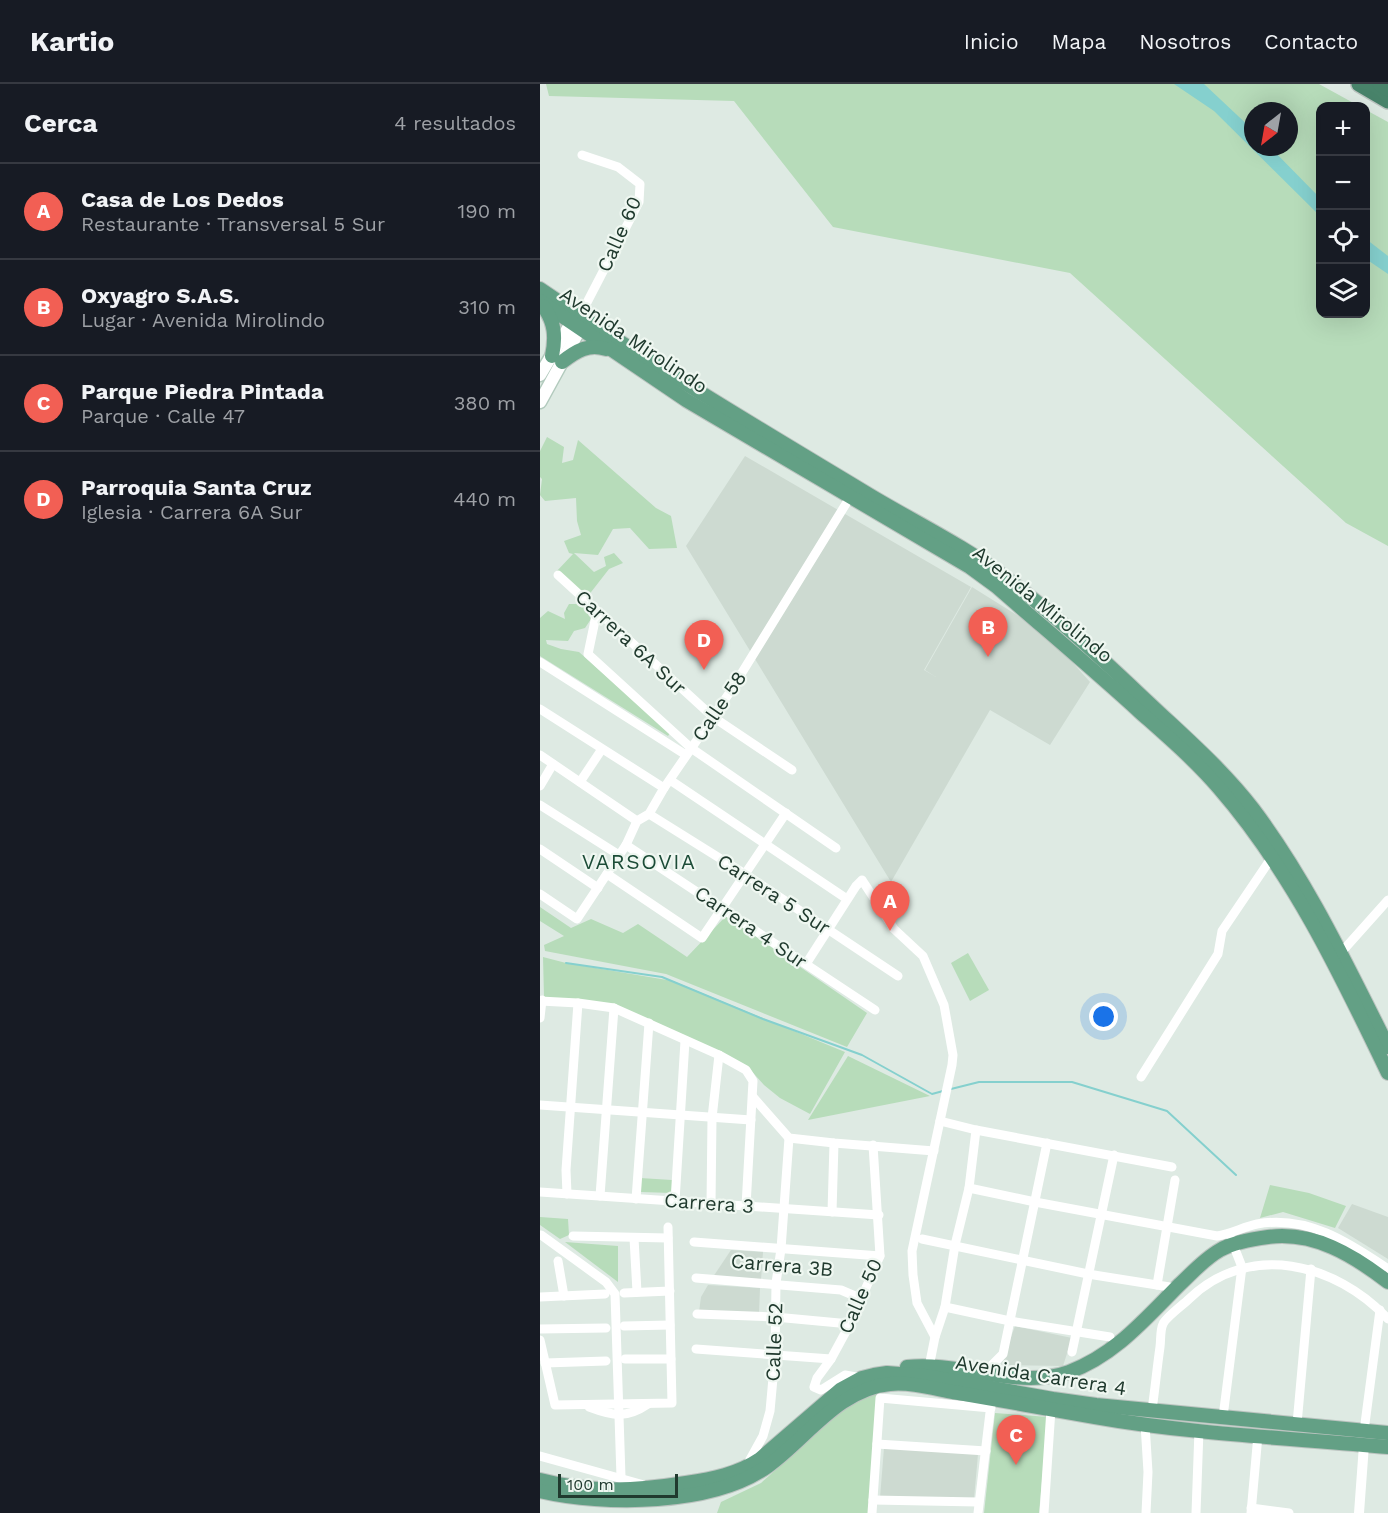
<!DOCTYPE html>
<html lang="es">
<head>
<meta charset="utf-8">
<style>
	:root { --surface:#171b24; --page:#20242c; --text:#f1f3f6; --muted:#9ea1a6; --line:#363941; --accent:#f25f54 }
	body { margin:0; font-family:"Work Sans",sans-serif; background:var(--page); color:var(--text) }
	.controls { position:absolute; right:18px; top:18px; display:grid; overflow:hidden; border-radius:12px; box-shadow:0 6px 24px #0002 }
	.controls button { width:54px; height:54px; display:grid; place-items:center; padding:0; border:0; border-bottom:2px solid var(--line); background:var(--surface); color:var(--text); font:30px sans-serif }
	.compass { position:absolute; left:704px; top:18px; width:54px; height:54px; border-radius:50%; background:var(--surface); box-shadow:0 6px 24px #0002; rotate:211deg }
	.scale { position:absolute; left:18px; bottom:15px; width:120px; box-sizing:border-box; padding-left:6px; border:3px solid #203a2e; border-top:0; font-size:16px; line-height:21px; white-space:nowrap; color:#203a2e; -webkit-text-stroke:4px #eff7f1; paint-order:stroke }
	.you { position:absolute; left:564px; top:933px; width:21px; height:21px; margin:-15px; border:4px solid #fff; border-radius:50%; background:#1a73e8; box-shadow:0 0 0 9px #1a73e833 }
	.badge { display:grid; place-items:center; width:39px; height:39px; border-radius:50%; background:var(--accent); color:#fff; font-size:20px; font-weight:700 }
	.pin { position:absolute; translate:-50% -50px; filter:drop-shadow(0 2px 3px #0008) }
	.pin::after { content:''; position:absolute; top:32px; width:21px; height:18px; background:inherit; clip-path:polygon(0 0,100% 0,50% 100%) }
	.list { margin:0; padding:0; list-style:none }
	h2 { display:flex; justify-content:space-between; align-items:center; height:78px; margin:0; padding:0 24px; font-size:26px }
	h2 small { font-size:20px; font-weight:400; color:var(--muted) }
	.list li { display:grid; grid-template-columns:39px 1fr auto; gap:18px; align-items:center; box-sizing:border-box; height:96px; padding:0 24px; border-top:2px solid var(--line) }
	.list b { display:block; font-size:22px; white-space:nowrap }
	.list p { margin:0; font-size:20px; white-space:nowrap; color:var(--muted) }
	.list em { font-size:20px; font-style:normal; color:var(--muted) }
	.icon { flex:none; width:33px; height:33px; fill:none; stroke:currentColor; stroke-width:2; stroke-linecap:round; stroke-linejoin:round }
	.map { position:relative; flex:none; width:848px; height:1429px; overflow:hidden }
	header { display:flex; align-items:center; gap:36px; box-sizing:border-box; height:84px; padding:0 30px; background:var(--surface); border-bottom:2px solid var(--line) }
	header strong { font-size:28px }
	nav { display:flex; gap:33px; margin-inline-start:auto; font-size:21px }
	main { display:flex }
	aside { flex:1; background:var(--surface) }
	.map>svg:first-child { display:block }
	.built { fill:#cddad1 }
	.green { fill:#b7dcba; fill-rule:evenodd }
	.water { fill:#85d0ce }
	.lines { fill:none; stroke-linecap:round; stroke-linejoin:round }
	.stream { stroke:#85d0ce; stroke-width:2 }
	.secondary-casing { stroke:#b2cabd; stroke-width:15 }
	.primary-casing { stroke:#bcc4c0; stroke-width:16 }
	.trunk-casing { stroke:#bcc4c0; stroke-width:18 }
	.minor { stroke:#fff; stroke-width:9 }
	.tertiary { stroke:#fff; stroke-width:10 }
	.secondary { stroke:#fff; stroke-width:12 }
	.primary { stroke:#63a085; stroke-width:14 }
	.trunk { stroke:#48836a; stroke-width:15 }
	.labels { text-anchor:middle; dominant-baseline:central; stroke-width:4.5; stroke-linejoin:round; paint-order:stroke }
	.street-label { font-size:20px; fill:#203a2e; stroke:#eff7f1 }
	.neighbourhood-label { font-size:21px; letter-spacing:1.5px; fill:#1c4c37; stroke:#eff7f1 }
</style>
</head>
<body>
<header>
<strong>Kartio</strong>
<nav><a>Inicio</a><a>Mapa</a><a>Nosotros</a><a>Contacto</a></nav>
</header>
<main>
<aside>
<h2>Cerca<small>4 resultados</small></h2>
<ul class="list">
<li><span class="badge">A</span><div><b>Casa de Los Dedos</b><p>Restaurante · Transversal 5 Sur</p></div><em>190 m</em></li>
<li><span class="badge">B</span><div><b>Oxyagro S.A.S.</b><p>Lugar · Avenida Mirolindo</p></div><em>310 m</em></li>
<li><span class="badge">C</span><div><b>Parque Piedra Pintada</b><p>Parque · Calle 47</p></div><em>380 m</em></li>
<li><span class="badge">D</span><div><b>Parroquia Santa Cruz</b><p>Iglesia · Carrera 6A Sur</p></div><em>440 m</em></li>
</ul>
</aside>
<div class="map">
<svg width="848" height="1429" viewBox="0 0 848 1429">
	<rect width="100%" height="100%" fill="#deeae3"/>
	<!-- built -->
	<g class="built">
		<path d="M205 372 431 503 384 586 396 593 385 586 432 503 507 550 550 598 510 661 450 626 351 798 146 462Z"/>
		<path d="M812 1120 848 1133V1175L798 1144Z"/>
		<path d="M191 1166 223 1168 221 1196 173 1193Z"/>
		<path d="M168 1201 220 1204 219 1229 159 1228 161 1213Z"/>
		<path d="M475 1242 532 1254 523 1282 461 1281Z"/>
		<path d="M344 1364 438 1370 434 1415 340 1414Z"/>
	</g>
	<!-- green -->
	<g class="green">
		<path d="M6 0H779L819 22H780V230H826V26L848 38V462L806 439 530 189 293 143 194 17 9 12ZM713 27H749V63H713Z"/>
		<path d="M7 353 24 363 22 379 33 376 38 356 116 424 131 432 137 464 109 465 90 444 73 445 58 471 34 469 54 488 66 482 64 473 74 469 83 479 69 485 48 512 16 488 33 470 29 469 24 457 41 451 37 437 36 414 5 417 0 411 2 395 0 393V367Z"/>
		<path d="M29 520H43L51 535 45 544 34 547 28 557 6 556 7 560 21 565 39 568 130 649 128 652 0 572V534L8 527 25 535 24 529Z"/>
		<path d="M0 823 31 844 51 835 83 849 98 840 147 873 186 832 327 929 307 963 126 890 5 867 4 861 24 852 0 837Z"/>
		<path d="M428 869 449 906 430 917 411 879Z"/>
		<path d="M3 873 26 879 133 897 305 968 270 1030 240 1014 224 1001 207 982 80 924 4 913Z"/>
		<path d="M308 972 390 1012 268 1036Z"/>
		<path d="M100 1094 132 1096V1109L101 1108Z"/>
		<path d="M730 1101 769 1109 806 1122 795 1144 743 1128 720 1134Z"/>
		<path d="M0 1133 28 1135 29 1151 20 1155 0 1141Z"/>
		<path d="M25 1158 78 1162V1198Z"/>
		<path d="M337 1308 329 1429H177L181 1418 221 1399 312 1318Z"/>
		<path d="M455 1329 508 1333 499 1429H444Z"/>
	</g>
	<!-- water -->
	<g class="water">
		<path d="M634 0H664L713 46V63H730L780 114V132L674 27Z"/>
		<path d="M826 155 848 172V190L826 175Z"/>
	</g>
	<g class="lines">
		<!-- stream -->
		<g class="stream">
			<path d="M26 879 122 893 223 935 322 971 392 1010 403 1007"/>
			<path d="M411 1005 439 998H532L627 1027 696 1091"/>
		</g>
		<defs>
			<g id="secondary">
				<path d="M0 291 31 239 39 233"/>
				<path d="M0 318 40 245V236"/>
			</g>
			<g id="primary">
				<path d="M0 205C106 277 216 343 326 409 372 437 423 461 466 494 517 532 564 577 611 621 646 654 683 686 713 725 768 798 807 882 848 963"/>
				<path d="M0 217 146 316 430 483 456 502C504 544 553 585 600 628 627 652 655 676 679 704 752 788 800 889 848 989"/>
				<path d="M3 222C15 238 16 253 12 272"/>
				<path d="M22 278C36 267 49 259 66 265"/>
				<path d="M367 1283C419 1277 479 1306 529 1288 575 1271 605 1235 639 1201 652 1189 664 1175 680 1166 694 1158 712 1155 728 1153 774 1147 813 1171 848 1198"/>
				<path d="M0 1396C49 1409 96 1407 146 1399 172 1395 198 1390 220 1375L300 1306 322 1294 334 1291 347 1289 385 1292 513 1315 556 1321 848 1349"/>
				<path d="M0 1407C64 1422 173 1422 228 1382 267 1354 298 1305 350 1300 370 1298 392 1304 413 1308 460 1316 508 1325 555 1333 651 1350 751 1354 848 1363"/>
			</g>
			<g id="trunk">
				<path d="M819 0 848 17"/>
				<path d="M840 0 848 5"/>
			</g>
		</defs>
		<!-- secondary casing -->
		<use href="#secondary" class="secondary-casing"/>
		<!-- primary casing -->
		<use href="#primary" class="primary-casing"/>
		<!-- trunk casing -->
		<use href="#trunk" class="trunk-casing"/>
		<!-- minor -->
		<g class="minor">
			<path d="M40 232 99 118 100 100 78 83 42 71"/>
			<path d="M18 491 173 633 252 686"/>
			<path d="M57 527 48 570 151 664 296 764"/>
			<path d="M0 578 146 671"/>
			<path d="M0 625 124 704"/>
			<path d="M0 671 97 737"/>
			<path d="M130 696 307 815"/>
			<path d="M40 698 62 665"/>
			<path d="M0 702 13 680"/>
			<path d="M0 721 79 771"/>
			<path d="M109 730 205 790 358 892"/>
			<path d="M86 761 335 926"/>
			<path d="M0 765 58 804"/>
			<path d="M67 790 162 854 246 729"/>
			<path d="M0 810 37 835 86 761 97 737 109 730 124 704 190 608 312 410"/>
			<path d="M798 872 848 816"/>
			<path d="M266 880 316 802 322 796 354 845 383 872 404 921 413 971 412 981 372 1167 373 1191 377 1219 395 1253"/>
			<path d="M0 917 38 919 74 924 179 971 206 986 213 997 206 1122"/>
			<path d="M0 934 2 916"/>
			<path d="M601 993 678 870 682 847 732 773"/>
			<path d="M213 1013 249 1054 294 1059 394 1067"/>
			<path d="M0 1021 211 1036"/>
			<path d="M400 1037 436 1046 632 1083"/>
			<path d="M429 1104 495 1118 677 1152C691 1150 703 1143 717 1140 767 1131 808 1158 848 1185"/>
			<path d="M0 1108 339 1131"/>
			<path d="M27 1110 26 1086 38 919"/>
			<path d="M60 1112 74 924"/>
			<path d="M96 1115 109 939"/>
			<path d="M135 1117 145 957"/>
			<path d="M171 1120 172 1034 179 971"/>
			<path d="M292 1128 294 1059"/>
			<path d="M1 1151 66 1198 75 1210 81 1393"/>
			<path d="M33 1152 128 1154"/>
			<path d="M94 1154 97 1208"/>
			<path d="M382 1155 548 1190 636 1204"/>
			<path d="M154 1158 340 1172"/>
			<path d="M18 1177 24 1212"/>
			<path d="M156 1194 301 1206 322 1215"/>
			<path d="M617 1201 635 1096"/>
			<path d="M84 1209 130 1207"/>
			<path d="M0 1213 65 1210"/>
			<path d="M405 1223 470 1237 570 1253"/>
			<path d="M157 1230 235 1233 310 1240"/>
			<path d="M84 1242 130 1241"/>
			<path d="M0 1245 66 1244"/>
			<path d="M0 1256 15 1321 132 1319 128 1143"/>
			<path d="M156 1265 291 1275"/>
			<path d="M532 1268 574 1071"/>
			<path d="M85 1275H131"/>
			<path d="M5 1279 66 1277"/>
			<path d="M389 1283 395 1253 405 1223 415 1161 429 1104 436 1046"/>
			<path d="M444 1289 463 1270 507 1059"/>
			<path d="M322 1294 305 1291 281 1306 274 1303 277 1294 291 1275 310 1240 340 1172 333 1061"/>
			<path d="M49 1323C73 1332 86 1335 108 1320"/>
			<path d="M612 1326C615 1305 617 1284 620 1263 621 1256 620 1246 623 1240 626 1233 643 1221 649 1215 709 1157 796 1179 848 1235"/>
			<path d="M683 1333 702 1183 691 1155"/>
			<path d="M605 1340 608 1388 606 1429"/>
			<path d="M757 1340 771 1185"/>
			<path d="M824 1347 840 1226"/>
			<path d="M337 1360 446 1367"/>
			<path d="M0 1372 104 1401"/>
			<path d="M207 1381 223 1352 230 1327 235 1272 236 1199 241 1165 249 1054"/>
			<path d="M333 1416 438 1418"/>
			<path d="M711 1424 749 1429"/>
			<path d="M332 1429 340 1314 451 1324"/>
			<path d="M438 1429 451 1320"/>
			<path d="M504 1429 511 1325"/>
			<path d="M656 1429 659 1346"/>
			<path d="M711 1429 718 1351"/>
		</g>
		<!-- tertiary -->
		<path class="tertiary" d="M819 1429 824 1361"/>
		<!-- secondary -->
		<use href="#secondary" class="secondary"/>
		<!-- primary -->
		<use href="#primary" class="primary"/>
		<!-- trunk -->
		<use href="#trunk" class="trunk"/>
	</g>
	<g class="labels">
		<!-- street labels -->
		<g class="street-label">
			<text transform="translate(79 150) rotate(-66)">Calle 60</text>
			<text transform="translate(94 256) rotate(34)">Avenida Mirolindo</text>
			<text transform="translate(503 520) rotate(39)">Avenida Mirolindo</text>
			<text transform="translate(91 558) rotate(43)">Carrera 6A Sur</text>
			<text transform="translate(179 622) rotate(-56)">Calle 58</text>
			<text transform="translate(234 810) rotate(33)">Carrera 5 Sur</text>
			<text transform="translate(211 843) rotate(34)">Carrera 4 Sur</text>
			<text transform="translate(169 1119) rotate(4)">Carrera 3</text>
			<text transform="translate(242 1181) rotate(5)">Carrera 3B</text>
			<text transform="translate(320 1212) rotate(-66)">Calle 50</text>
			<text transform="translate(234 1258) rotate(-88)">Calle 52</text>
			<text transform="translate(501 1291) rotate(9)">Avenida Carrera 4</text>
		</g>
		<!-- neighbourhood labels -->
		<g class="neighbourhood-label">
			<text x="99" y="777">VARSOVIA</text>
		</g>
	</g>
</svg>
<div class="controls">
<button>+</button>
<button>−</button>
<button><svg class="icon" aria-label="locate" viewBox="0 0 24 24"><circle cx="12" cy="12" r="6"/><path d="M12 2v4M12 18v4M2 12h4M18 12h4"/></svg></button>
<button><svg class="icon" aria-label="layers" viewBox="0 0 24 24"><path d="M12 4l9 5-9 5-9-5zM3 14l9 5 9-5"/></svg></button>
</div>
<svg class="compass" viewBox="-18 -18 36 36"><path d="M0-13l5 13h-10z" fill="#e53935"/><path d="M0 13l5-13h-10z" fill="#9ea1a6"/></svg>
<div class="scale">100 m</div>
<div class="you"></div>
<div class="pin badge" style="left:350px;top:847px">A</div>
<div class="pin badge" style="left:448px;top:573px">B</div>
<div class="pin badge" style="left:476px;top:1381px">C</div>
<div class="pin badge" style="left:164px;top:586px">D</div>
</div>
</main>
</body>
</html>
